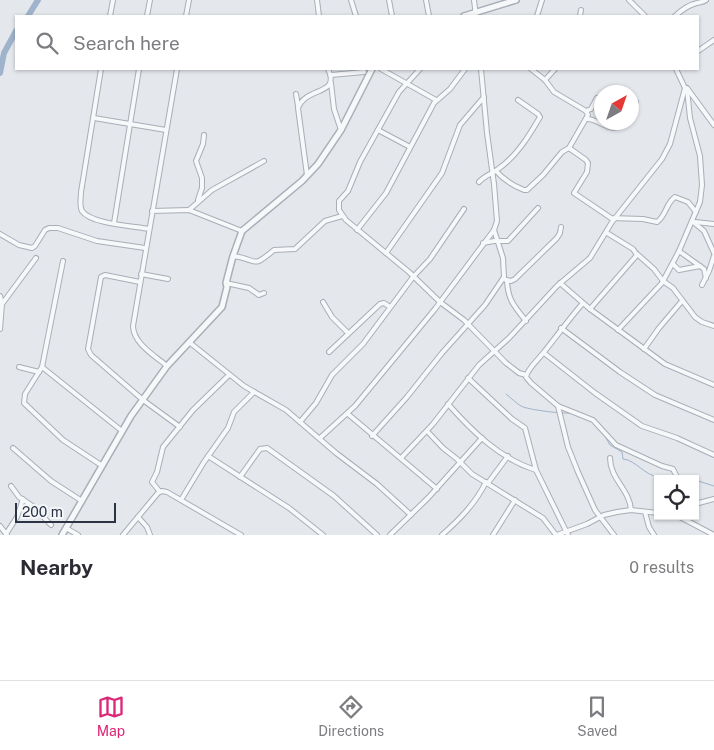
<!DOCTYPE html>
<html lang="en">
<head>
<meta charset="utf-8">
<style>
	:root { --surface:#fff; --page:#f2f2f3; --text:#2b2b33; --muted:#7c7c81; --line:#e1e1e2; --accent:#db2777 }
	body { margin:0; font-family:"Public Sans",sans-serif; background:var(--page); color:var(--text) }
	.controls { position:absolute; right:15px; bottom:15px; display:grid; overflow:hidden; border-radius:0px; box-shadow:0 1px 4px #0004 }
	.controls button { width:45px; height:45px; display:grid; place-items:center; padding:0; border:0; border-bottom:1px solid var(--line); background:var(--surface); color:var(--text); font:25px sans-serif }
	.compass { position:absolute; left:594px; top:85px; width:45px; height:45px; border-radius:50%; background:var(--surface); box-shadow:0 1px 4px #0004; rotate:40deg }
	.scale { position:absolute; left:15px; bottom:12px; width:101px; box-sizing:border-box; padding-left:5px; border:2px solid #2b3445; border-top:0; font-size:14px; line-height:18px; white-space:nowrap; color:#2b3445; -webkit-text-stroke:4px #f4f6f9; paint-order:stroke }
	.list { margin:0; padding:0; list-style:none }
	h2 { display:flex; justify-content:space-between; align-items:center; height:65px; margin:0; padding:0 20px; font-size:21px }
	h2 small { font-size:16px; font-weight:400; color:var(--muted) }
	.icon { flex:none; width:28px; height:28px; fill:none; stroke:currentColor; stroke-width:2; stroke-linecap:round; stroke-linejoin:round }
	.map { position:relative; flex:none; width:714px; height:535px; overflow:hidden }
	.search { position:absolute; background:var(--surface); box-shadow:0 1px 4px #0004; left:15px; right:15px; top:15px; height:55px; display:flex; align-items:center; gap:12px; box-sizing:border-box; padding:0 18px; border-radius:0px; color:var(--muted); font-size:19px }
	.sheet { height:145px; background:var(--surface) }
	nav { display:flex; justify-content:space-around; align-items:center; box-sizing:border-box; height:70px; border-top:1px solid var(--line); background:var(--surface); font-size:14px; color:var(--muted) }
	nav a { display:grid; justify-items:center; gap:2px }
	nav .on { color:var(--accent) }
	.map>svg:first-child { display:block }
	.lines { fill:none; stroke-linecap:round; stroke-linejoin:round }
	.stream { stroke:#9fb4cc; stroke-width:1 }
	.river { stroke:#9fb4cc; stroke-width:6 }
	.minor-casing { stroke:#a9aeb7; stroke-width:6 }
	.tertiary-casing { stroke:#a9aeb7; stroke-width:8 }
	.minor { stroke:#f7f8fa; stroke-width:4 }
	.tertiary { stroke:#f7f8fa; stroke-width:5 }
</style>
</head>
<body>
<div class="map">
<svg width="714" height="535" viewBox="0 0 714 535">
	<rect width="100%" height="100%" fill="#e4e7ec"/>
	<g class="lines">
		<!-- stream -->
		<g class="stream">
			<path d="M506 394C511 398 516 403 521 406 528 410 564 414 572 413"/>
			<path d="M605 436 610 445 622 452 623 459C636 460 645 476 659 477 664 477 670 476 675 475"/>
			<path d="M679 476 691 479"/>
			<path d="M695 480 714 486"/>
		</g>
		<!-- river -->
		<g class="river">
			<path d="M28 16 38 0"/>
			<path d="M0 73 4 53 16 31"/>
		</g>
		<defs>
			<g id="minor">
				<path d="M317 0 319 16"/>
				<path d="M351 0 356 16"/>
				<path d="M389 0 392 16"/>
				<path d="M426 0 429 16"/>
				<path d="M474 0 476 16"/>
				<path d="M629 0 645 16"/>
				<path d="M110 16 113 0"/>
				<path d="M147 16 150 0"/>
				<path d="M186 16 189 0"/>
				<path d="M537 16 542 0"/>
				<path d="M580 16 581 10"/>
				<path d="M675 16C681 11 686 6 694 4 699 2 702 3 706 0"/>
				<path d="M698 51 714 40"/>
				<path d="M101 69 81 192C81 197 79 206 82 211 91 224 133 226 149 229"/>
				<path d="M381 69 436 100"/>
				<path d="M420 69 399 92 360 162 348 191 339 201V210L346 220 409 272 440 302 464 320 506 363 519 373 526 375"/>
				<path d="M331 75 364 72"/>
				<path d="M545 80 555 69"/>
				<path d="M331 83 334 109 341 130"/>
				<path d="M687 88 714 125"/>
				<path d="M296 94 298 106"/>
				<path d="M632 109 636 102"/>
				<path d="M586 111 591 109 597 98"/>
				<path d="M94 118 166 130"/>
				<path d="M586 119C600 118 612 137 624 122"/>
				<path d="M378 130 410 147"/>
				<path d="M569 148 586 160 588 163 587 172 574 193 611 218 643 219 657 222C666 216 666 203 675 197L688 202 696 212"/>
				<path d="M496 171C503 179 514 186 524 190H527L543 175 562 152 569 148 588 115 586 111 554 92 545 80 531 69"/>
				<path d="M307 175 298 108C306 86 341 96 328 69"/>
				<path d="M479 182C484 176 492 174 498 169 516 157 529 136 540 117L538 114 518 100"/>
				<path d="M198 200 202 188V178L196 161 203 144 204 135"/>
				<path d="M189 210 212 190 264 161"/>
				<path d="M152 211 189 210 242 231"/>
				<path d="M692 221 704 231 714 253"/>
				<path d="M695 222 714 224"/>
				<path d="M114 223 139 69"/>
				<path d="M357 230 386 193 434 103 450 89 465 69"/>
				<path d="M0 234 19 245 32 248 35 246 45 230 49 228H58L97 241 145 248"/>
				<path d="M483 243 494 241H508L538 208"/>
				<path d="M679 251 704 269 706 278"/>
				<path d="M386 253 442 173 460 125 484 97"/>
				<path d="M637 254 654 269 663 281 673 288 695 317 702 322 714 326"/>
				<path d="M233 256C259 259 250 270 274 250L295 249 325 221 342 216"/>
				<path d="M673 264 679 270 700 266"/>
				<path d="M141 274 168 279"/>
				<path d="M503 279 511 281 515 279 557 238 560 233 561 227"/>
				<path d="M507 281C508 300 514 306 526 321"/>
				<path d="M140 282 105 275 101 277 88 349 91 355 143 400 180 427"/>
				<path d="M226 283 249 288 259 295 264 293"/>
				<path d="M560 283 590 309 665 364 714 385"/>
				<path d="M702 285 709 271 714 256"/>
				<path d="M0 296 2 304 0 329"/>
				<path d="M323 302 332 317 348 333"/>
				<path d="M583 303C569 319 557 336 544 352 539 359 527 369 526 377L531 383 558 406 568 447 578 472 595 510 614 535"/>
				<path d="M2 304 36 258"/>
				<path d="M590 309 637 255 633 249 607 233"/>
				<path d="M561 328 620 372 655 395 714 420"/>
				<path d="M618 330 662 283 679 251 700 202 702 185 700 156 690 118 687 89"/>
				<path d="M189 342 244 386 286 410 336 453 377 484 411 515"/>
				<path d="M644 349 659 328 682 301"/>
				<path d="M329 352 380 304 384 303 390 307"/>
				<path d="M544 353 595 393 642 426 677 438 714 455"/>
				<path d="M167 366C155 356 133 343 133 326L177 69"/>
				<path d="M19 367 39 372"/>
				<path d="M42 367 63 261"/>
				<path d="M468 378 512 419 525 428 536 470 568 535"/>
				<path d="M448 404C472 431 500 459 536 470"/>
				<path d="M558 406 593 420 616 445 662 466 673 469 678 479"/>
				<path d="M348 414 437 489"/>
				<path d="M300 422 316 403 332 375 363 344 413 277 430 259 464 209"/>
				<path d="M427 431 443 448 457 459 472 474 543 518 556 535"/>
				<path d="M372 436 407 397 442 353 485 305 504 277 503 258 494 230 497 221 494 184 487 133 481 69"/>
				<path d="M320 438 355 406 435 309 494 230"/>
				<path d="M13 448 51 481 82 501"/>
				<path d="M208 456 289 508 323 535"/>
				<path d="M401 458 433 424 479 365 509 338 557 286 590 258 612 222 662 159 670 144 685 88 676 69"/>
				<path d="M610 458C610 479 630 490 631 510"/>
				<path d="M101 465 63 440 24 403 25 394 42 367 122 431"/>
				<path d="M240 477 260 449 267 448 334 496 377 535"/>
				<path d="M488 483 508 456"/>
				<path d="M11 486 19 497 34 507 51 525"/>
				<path d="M160 492 152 482 157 472 163 447 193 410 229 375"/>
				<path d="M181 500 204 462 228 428 234 412 254 392"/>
				<path d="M695 504 714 499"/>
				<path d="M645 512 649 527 654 535"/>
				<path d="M678 516 714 535"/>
				<path d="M138 517 147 527 150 535"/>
				<path d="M0 526 7 535"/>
				<path d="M66 528 78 535"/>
				<path d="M6 534 17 517 23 499"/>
				<path d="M123 535 158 493 162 491 167 492 241 535"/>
				<path d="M390 535 428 498 482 438"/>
				<path d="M442 535C460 519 475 504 486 482"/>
				<path d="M493 535 515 500"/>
				<path d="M557 535 587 524 604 515 617 512 631 510 658 513"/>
			</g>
			<g id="tertiary">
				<path d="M464 16 516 0"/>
				<path d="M62 535 131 416 167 366 222 307 227 287 226 283 233 256 242 231 302 181 318 164 341 130 372 69"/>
			</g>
		</defs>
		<!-- minor casing -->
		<use href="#minor" class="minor-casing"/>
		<!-- tertiary casing -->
		<use href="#tertiary" class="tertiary-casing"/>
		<!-- minor -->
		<use href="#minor" class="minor"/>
		<!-- tertiary -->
		<use href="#tertiary" class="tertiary"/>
	</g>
</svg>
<div class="controls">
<button><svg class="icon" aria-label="locate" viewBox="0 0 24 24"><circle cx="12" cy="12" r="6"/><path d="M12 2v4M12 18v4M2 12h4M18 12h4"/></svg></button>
</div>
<svg class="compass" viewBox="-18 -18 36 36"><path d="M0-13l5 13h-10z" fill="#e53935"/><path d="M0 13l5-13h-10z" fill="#7c7c81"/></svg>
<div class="scale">200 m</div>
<div class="search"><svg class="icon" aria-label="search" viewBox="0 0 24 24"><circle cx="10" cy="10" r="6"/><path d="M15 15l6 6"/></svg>Search here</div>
</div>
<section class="sheet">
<h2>Nearby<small>0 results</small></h2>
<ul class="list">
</ul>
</section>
<nav>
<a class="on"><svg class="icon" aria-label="map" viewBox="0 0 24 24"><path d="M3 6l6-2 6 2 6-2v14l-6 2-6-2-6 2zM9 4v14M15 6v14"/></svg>Map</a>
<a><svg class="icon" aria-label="directions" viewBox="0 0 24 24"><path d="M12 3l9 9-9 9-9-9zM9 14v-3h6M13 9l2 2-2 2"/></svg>Directions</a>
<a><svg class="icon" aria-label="saved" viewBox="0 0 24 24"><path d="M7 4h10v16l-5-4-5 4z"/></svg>Saved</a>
</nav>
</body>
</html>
